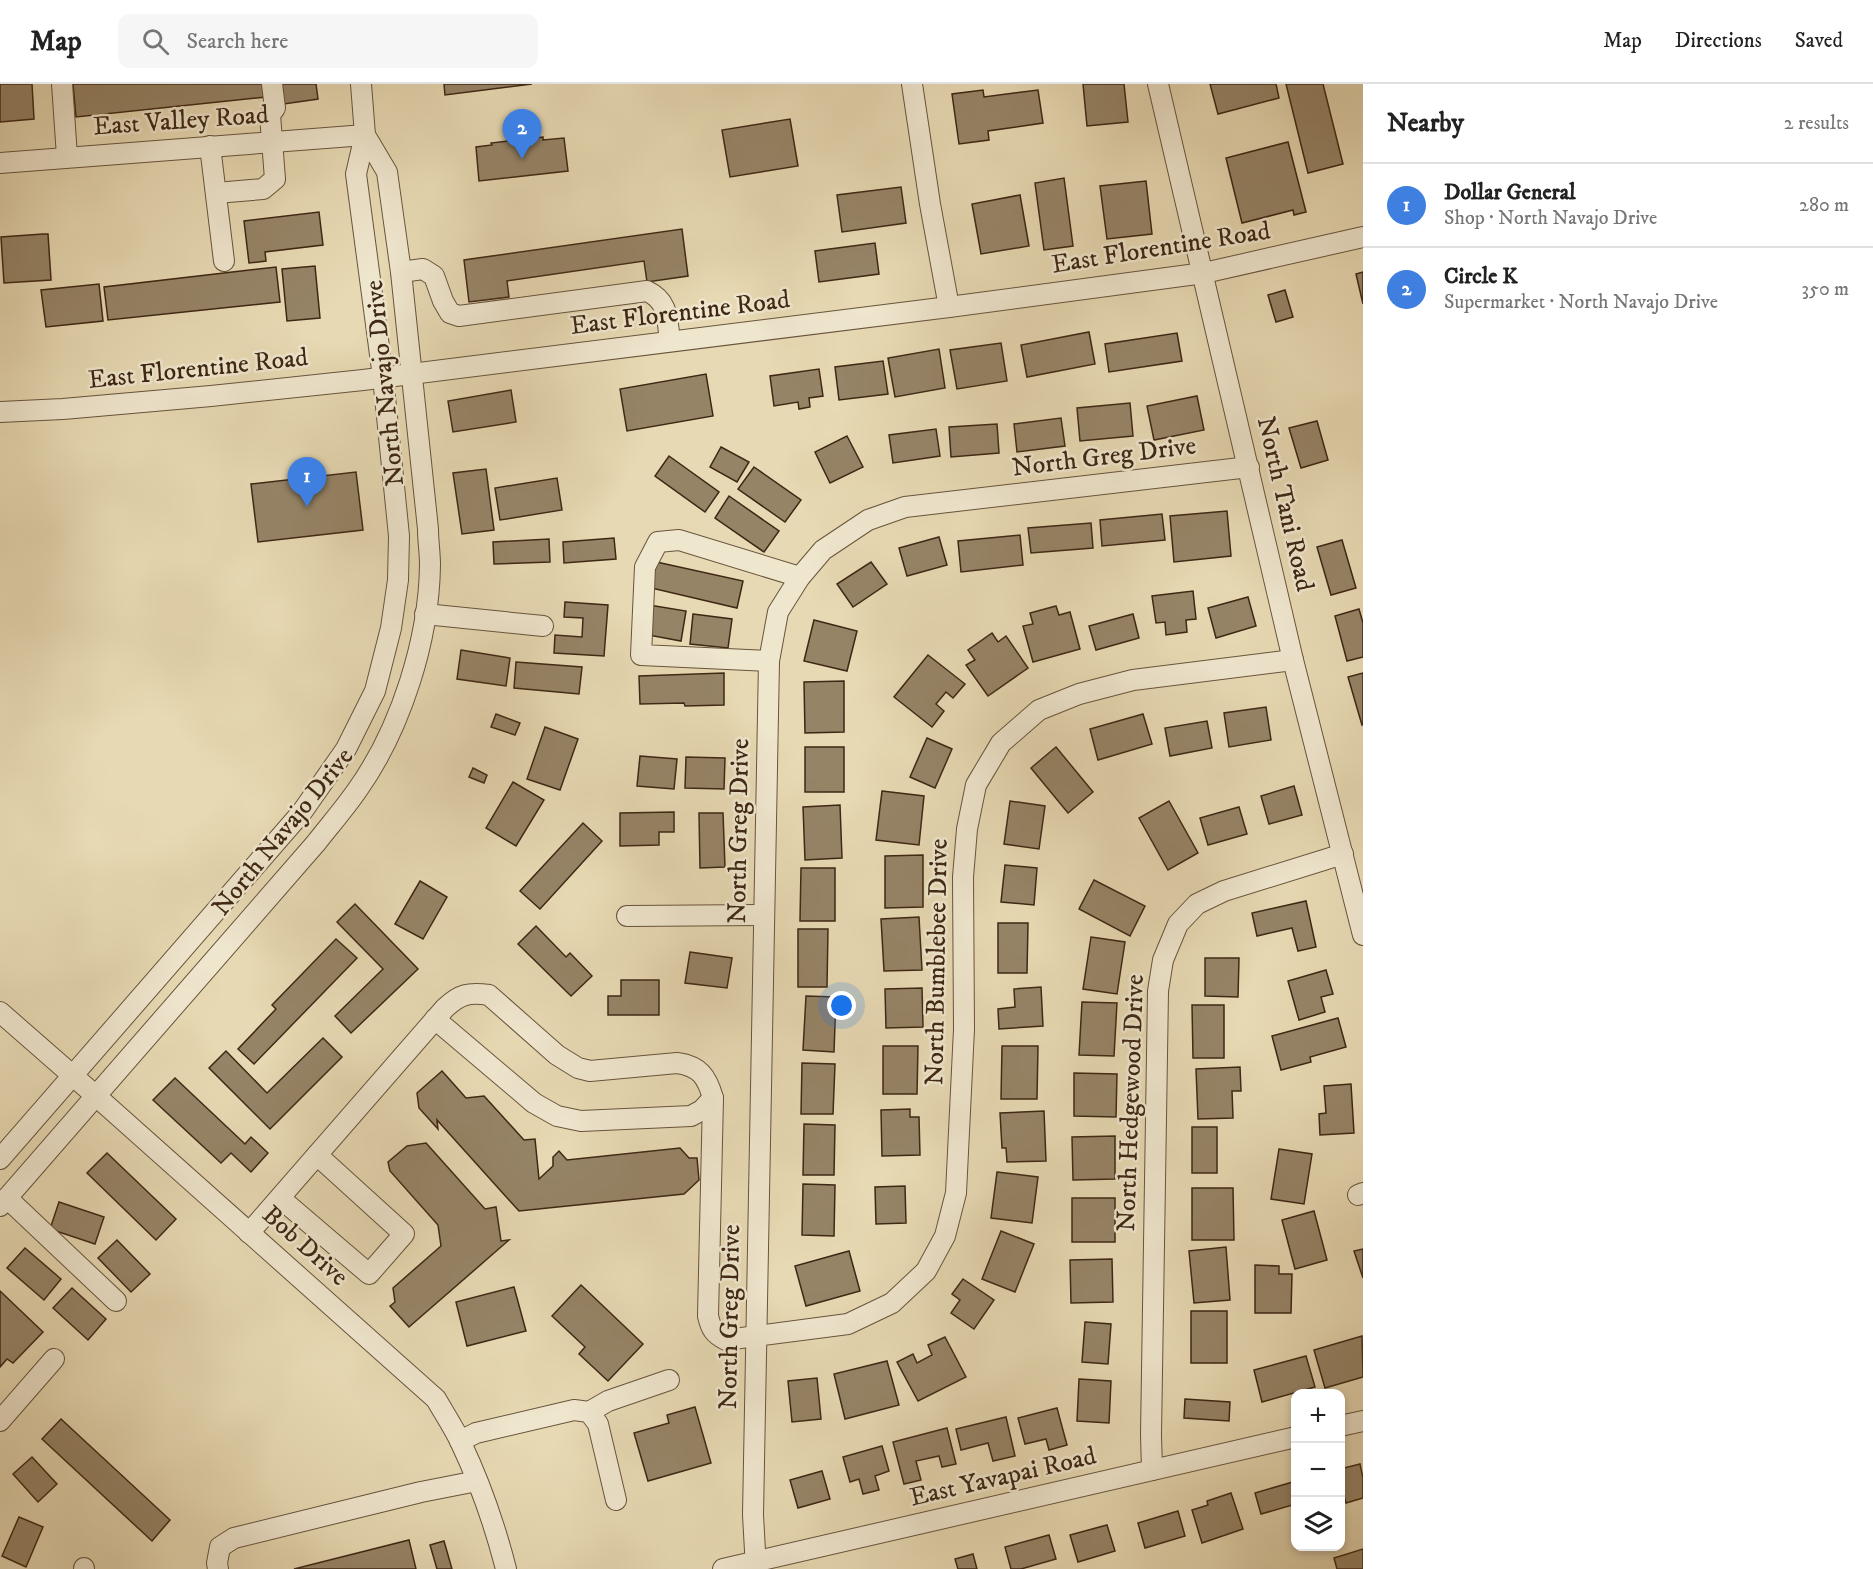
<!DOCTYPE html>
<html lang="en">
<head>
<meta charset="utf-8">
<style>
	:root { --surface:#fff; --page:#f6f6f6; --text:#222; --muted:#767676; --line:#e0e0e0; --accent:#111827 }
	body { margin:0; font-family:"IM FELL DW Pica",serif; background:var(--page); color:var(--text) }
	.controls { position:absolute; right:18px; bottom:18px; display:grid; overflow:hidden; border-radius:12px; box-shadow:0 3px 9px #0003 }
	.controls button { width:54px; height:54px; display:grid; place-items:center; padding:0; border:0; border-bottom:2px solid var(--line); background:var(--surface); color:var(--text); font:30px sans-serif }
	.you { position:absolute; left:842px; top:922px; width:21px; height:21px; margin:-15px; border:4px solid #fff; border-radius:50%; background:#1a73e8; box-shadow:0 0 0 9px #1a73e833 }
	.badge { display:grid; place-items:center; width:39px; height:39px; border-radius:50%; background:var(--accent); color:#fff; font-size:20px; font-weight:700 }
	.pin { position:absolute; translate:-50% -50px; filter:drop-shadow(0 2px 3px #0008) }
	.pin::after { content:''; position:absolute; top:32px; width:21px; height:18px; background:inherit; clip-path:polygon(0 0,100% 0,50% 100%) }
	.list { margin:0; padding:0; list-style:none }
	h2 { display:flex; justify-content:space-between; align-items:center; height:78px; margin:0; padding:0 24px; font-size:26px }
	h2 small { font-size:20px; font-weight:400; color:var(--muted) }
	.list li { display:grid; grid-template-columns:39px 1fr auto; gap:18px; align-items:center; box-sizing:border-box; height:84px; padding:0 24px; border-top:2px solid var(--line) }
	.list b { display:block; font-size:22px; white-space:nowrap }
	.list p { margin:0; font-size:20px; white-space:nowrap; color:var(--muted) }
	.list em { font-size:20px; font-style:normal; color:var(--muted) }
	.icon { flex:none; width:33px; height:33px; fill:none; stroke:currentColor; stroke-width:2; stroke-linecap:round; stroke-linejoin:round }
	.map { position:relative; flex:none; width:1363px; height:1485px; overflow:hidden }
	header { display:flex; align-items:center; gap:36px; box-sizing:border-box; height:84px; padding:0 30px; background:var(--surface); border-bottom:2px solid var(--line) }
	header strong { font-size:28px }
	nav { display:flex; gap:33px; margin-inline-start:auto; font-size:21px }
	.search { width:420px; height:54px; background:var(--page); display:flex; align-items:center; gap:15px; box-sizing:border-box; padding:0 21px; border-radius:12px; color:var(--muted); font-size:22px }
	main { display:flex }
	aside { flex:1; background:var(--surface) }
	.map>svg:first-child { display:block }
	.building { fill:#968467; stroke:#3e2714; stroke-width:1.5 }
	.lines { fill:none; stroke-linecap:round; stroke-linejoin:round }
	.minor-casing { stroke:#68543c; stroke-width:22 }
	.minor { stroke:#efe6ce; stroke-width:20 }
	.labels { text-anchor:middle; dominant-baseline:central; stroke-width:5; stroke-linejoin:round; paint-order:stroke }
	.street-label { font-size:26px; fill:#3e2714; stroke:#efe6ce }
</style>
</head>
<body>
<header>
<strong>Map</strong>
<div class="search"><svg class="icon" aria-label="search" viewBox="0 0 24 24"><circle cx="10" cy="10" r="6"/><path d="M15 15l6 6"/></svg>Search here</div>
<nav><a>Map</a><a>Directions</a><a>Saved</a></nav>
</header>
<main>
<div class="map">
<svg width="1363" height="1485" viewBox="0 0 1363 1485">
	<rect width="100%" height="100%" fill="#e7d9b3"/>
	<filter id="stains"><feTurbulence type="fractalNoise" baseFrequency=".00333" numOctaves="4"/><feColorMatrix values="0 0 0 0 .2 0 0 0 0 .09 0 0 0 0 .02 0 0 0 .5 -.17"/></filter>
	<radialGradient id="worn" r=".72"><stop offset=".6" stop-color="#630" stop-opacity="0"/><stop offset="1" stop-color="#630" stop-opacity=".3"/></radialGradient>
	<!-- building -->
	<g class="building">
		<path d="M0 0H32L34 35 0 38Z"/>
		<path d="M73 0H264L266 13 76 33Z"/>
		<path d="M282 0H316L318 15 284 20Z"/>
		<path d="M444 0H532L445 11Z"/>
		<path d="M1083 0H1124L1128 38 1087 42Z"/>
		<path d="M1210 0H1276L1279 14 1218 30Z"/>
		<path d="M1286 0H1323L1343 80 1308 89Z"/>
		<path d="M983 6 984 13 1038 6 1043 39 988 47 989 56 959 60 952 10Z"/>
		<path d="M790 35 798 82 730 93 722 46Z"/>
		<path d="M543 53V56L564 54 568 87 479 97 476 63 492 61 491 59Z"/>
		<path d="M1288 58 1306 128 1294 131 1293 126 1242 139 1226 74Z"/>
		<path d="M1064 94 1073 162 1044 166 1035 99Z"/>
		<path d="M1146 97 1152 150 1107 155 1100 102Z"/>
		<path d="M901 103 906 139 842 148 837 111Z"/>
		<path d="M1020 111 1029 162 981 170 972 120Z"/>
		<path d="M319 128 323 161 265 168 266 177 249 179 244 137Z"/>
		<path d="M682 145 688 192 647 198 644 177 507 197 509 213 469 218 464 176Z"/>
		<path d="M43 150H48L51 196 4 199 1 153Z"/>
		<path d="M875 159 879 190 819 198 815 167Z"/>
		<path d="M315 182 320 234 287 237 282 185Z"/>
		<path d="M276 183 280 218 108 236 104 203Z"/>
		<path d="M1363 188V220L1356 190Z"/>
		<path d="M99 200 103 237 46 243 41 206Z"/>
		<path d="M1285 206 1293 233 1276 238 1268 211Z"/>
		<path d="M1089 248 1095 280 1027 293 1021 261Z"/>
		<path d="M1177 249 1182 277 1109 288 1105 260Z"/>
		<path d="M1001 259 1007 297 957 305 950 266Z"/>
		<path d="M939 265 945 304 895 313 888 274Z"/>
		<path d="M883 277 888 310 839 316 835 283Z"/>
		<path d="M819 285 823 312 809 314 810 323 799 325 798 318 774 322 770 292Z"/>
		<path d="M706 290 713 332 627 347 620 305Z"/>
		<path d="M511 306 516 338 453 348 448 317Z"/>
		<path d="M1197 312 1204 346 1154 356 1147 322Z"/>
		<path d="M1130 319 1133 352 1080 357 1077 324Z"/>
		<path d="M1061 334 1065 362 1017 368 1014 340Z"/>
		<path d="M1317 337 1328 376 1301 384 1289 344Z"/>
		<path d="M997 340 999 369 951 373 949 343Z"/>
		<path d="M936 345 940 372 893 379 889 351Z"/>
		<path d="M847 352 863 383 830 399 815 368Z"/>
		<path d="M721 363 749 378 737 398 710 383Z"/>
		<path d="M669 372 719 408 705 428 655 392Z"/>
		<path d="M754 383 801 416 785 438 738 405Z"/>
		<path d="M486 385 494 446 462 450 453 389Z"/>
		<path d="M356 388 363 446 258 458 251 400Z"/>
		<path d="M557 394 562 426 500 436 495 404Z"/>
		<path d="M729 412 779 447 764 468 715 434Z"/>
		<path d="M1227 427 1231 472 1174 478 1170 432Z"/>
		<path d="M1162 430 1165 456 1102 462 1100 436Z"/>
		<path d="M1091 439 1093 464 1031 469 1028 444Z"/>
		<path d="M1020 451 1023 481 961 488 958 457Z"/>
		<path d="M939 453 947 481 907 492 899 464Z"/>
		<path d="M614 454 616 475 564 479 563 458Z"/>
		<path d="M549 455 550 478 494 480 493 458Z"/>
		<path d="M1342 456 1356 504 1331 511 1317 463Z"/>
		<path d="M652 477 743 497 737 524 647 503Z"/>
		<path d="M871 478 887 500 853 523 837 500Z"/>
		<path d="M1193 507 1196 535 1186 536 1187 548 1166 551 1165 538 1156 539 1152 512Z"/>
		<path d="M1248 513 1256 542 1216 554 1208 524Z"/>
		<path d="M565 518 608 521 604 572 554 569 555 551 582 553 583 534 564 533Z"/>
		<path d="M649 521 686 527 681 557 643 550Z"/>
		<path d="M1056 522 1059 531 1070 528 1080 565 1033 578 1023 542 1033 540 1030 529Z"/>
		<path d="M1359 525 1363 539V573L1347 577 1335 532Z"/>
		<path d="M693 530 732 535 728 564 690 560Z"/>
		<path d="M1133 530 1139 554 1096 566 1089 542Z"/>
		<path d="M814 536 857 547 847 587 804 577Z"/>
		<path d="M992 549 998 558 1006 552 1028 584 988 612 966 581 975 576 968 566Z"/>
		<path d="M461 566 510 574 506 602 457 595Z"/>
		<path d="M928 571 965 600 953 614 946 608 936 620 944 627 932 643 894 613Z"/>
		<path d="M516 578 582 583 579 610 514 604Z"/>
		<path d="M724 589V621L685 622 684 619 640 620 639 592Z"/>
		<path d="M1363 589V640L1362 641 1348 593Z"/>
		<path d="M844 597V648L805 649 804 598Z"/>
		<path d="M1266 623 1271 656 1229 663 1224 629Z"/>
		<path d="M496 630 520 639 515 651 491 643Z"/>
		<path d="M1143 630 1152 660 1098 676 1090 645Z"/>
		<path d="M1207 637 1212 664 1170 672 1165 644Z"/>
		<path d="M545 643 578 655 560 706 527 695Z"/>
		<path d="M927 654 952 665 935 704 910 693Z"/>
		<rect x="805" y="663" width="39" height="45"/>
		<path d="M1056 663 1093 708 1068 729 1031 684Z"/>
		<path d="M640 672 677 675 674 705 637 702Z"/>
		<path d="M686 673 725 674 724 705 685 704Z"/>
		<path d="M473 684 487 691 484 699 469 693Z"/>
		<path d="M513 698 544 716 516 762 486 744Z"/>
		<path d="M1294 702 1302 731 1269 740 1261 712Z"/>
		<path d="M882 707 924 712 919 761 876 756Z"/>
		<path d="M1010 717 1045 722 1039 765 1004 760Z"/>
		<path d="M1169 717 1198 769 1168 786 1139 734Z"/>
		<path d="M840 721 842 774 805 776 803 723Z"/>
		<path d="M1239 723 1247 750 1208 761 1200 734Z"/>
		<path d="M674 728V748H659V761L620 762V729Z"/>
		<path d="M699 729H723L725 783 700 784Z"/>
		<path d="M583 739 602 757 540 825 520 807Z"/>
		<path d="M923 771V823L885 824V772Z"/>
		<path d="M1005 781 1037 784 1034 821 1001 818Z"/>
		<path d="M801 784H835V837H800Z"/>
		<path d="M1094 796 1145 822 1130 852 1079 825Z"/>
		<path d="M420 797 447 813 423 855 395 840Z"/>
		<path d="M1306 817 1316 863 1298 867 1292 844 1257 852 1252 829Z"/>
		<path d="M355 820 418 885 351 949 335 932 383 885 337 838Z"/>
		<path d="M919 833 922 886 884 887 881 835Z"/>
		<path d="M998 839H1028L1027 889H998Z"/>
		<path d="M536 842 566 873 570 869 592 892 571 912 518 860Z"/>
		<path d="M798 845H828L827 903H798Z"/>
		<path d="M1091 853 1125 858 1117 910 1083 905Z"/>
		<path d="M336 855 357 874 254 980 238 965 276 925 272 921Z"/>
		<path d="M690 868 732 874 727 904 685 899Z"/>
		<path d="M1205 874H1239L1238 913 1205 912Z"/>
		<path d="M1326 886 1333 910 1321 913 1325 928 1299 936 1288 897Z"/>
		<path d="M621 896H659V931H608V912H621Z"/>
		<path d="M1041 903 1043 942 999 945 998 925 1015 923 1014 905Z"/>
		<path d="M922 904 923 943 886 944 885 905Z"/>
		<path d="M806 912 836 913 834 968 803 966Z"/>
		<path d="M1082 918 1117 919 1114 972 1079 971Z"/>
		<path d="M1192 921H1224V974H1193Z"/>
		<path d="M1338 934 1346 963 1310 973 1311 978 1281 986 1272 952Z"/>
		<path d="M323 954 342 973 270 1045 209 984 226 967 267 1009Z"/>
		<path d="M883 962H918L917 1010H883Z"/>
		<path d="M1002 962H1038L1037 1015H1001Z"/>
		<path d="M802 979 835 980 833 1030H801Z"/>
		<path d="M1240 983 1241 1007H1232L1233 1034 1198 1035 1196 985Z"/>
		<path d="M442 987 466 1014 484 1012 524 1056 535 1055 539 1095 553 1082V1073L559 1067 567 1076 680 1064 689 1074H697L699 1096 684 1110 519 1127 437 1036 438 1045 419 1024 417 1009Z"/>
		<path d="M1074 989 1117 990 1116 1033 1074 1032Z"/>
		<path d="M175 994 245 1060 251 1053 268 1069 251 1088 231 1069 221 1079 153 1016Z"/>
		<path d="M1351 1000 1354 1049 1320 1051 1319 1030 1326 1029 1324 1002Z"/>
		<path d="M910 1025V1033H919L920 1071 882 1072 881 1026Z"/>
		<path d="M1044 1027 1046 1077 1007 1078 1006 1064H1002L1000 1029Z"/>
		<path d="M804 1040 835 1041 834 1091H803Z"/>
		<rect x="1192" y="1043" width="25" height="46"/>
		<path d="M1115 1052V1095L1073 1096 1072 1053Z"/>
		<path d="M426 1059 485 1125 496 1123 501 1157 509 1156 409 1243 390 1222 395 1218 393 1204 441 1162 438 1141 390 1087 388 1078 407 1062Z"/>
		<path d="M1279 1065 1312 1070 1304 1120 1271 1115Z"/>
		<path d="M107 1069 176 1135 156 1156 87 1089Z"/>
		<path d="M997 1088 1038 1093 1032 1139 991 1134Z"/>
		<path d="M803 1100 835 1101 834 1152 802 1151Z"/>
		<path d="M905 1102 906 1139 876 1140 875 1103Z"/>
		<path d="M1192 1104H1233L1234 1156H1192Z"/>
		<rect x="1072" y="1114" width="43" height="44"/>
		<path d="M59 1118 104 1133 95 1160 50 1145Z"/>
		<path d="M1314 1127 1327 1176 1295 1185 1282 1136Z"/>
		<path d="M1001 1147 1034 1160 1015 1208 982 1195Z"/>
		<path d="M117 1156 150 1190 131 1208 98 1174Z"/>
		<path d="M1226 1163 1230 1216 1194 1219 1189 1167Z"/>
		<path d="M25 1164 61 1195 44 1216 7 1184Z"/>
		<path d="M1363 1165V1194L1354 1167Z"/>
		<path d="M849 1167 860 1207 806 1222 795 1182Z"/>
		<path d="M1112 1175 1113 1218 1071 1219 1070 1176Z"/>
		<path d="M1255 1181 1279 1182V1190H1292L1291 1229H1255Z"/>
		<path d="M963 1195 994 1216 974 1245 951 1229 960 1216 952 1210Z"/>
		<path d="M581 1201 643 1260 608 1297 579 1270 585 1263 552 1232Z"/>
		<path d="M514 1203 526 1247 467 1262 456 1218Z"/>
		<path d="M72 1204 106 1235 88 1256 53 1224Z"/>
		<path d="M0 1207 43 1248 13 1279 7 1275 0 1283Z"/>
		<rect x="1191" y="1227" width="36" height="52"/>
		<path d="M1085 1238 1111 1240 1108 1280 1082 1278Z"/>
		<path d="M1362 1252 1363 1293 1325 1304 1314 1266Z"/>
		<path d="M945 1253 966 1293 918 1317 897 1278 913 1270 917 1279 932 1271 928 1261Z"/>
		<path d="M1306 1272 1315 1303 1262 1318 1254 1286Z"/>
		<path d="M887 1277 899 1321 845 1335 834 1290Z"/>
		<path d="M817 1294 821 1335 792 1338 788 1297Z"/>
		<path d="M1079 1295 1111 1297 1109 1339 1077 1337Z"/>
		<path d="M1185 1315 1230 1318 1229 1337 1184 1334Z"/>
		<path d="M695 1323 711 1379 648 1397 634 1349 669 1339 667 1331Z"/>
		<path d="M1057 1324 1067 1361 1049 1366 1046 1355 1025 1360 1018 1334Z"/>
		<path d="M1006 1333 1015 1372 993 1377 988 1359 961 1366 956 1345Z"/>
		<path d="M61 1335 170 1436 152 1457 42 1355Z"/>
		<path d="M947 1344 956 1380 942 1383 939 1372 916 1377 921 1396 904 1400 893 1358Z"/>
		<path d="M882 1362 889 1387 875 1392 879 1406 863 1410 859 1395 850 1398 843 1373Z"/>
		<path d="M32 1373 57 1400 38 1418 13 1390Z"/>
		<path d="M1360 1380 1363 1394V1414L1346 1419 1343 1409H1340V1385Z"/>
		<path d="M822 1387 830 1415 798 1424 790 1396Z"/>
		<path d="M1296 1397V1420L1261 1430 1255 1409Z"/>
		<path d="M1231 1409 1243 1445 1202 1459 1192 1426 1208 1421 1207 1417Z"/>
		<path d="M1178 1427 1185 1452 1145 1464 1138 1439Z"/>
		<path d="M19 1433 43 1443 26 1483 2 1472Z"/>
		<path d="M1107 1441 1115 1467 1078 1478 1070 1451Z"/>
		<path d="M1049 1451 1056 1475 1021 1485H1011L1005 1463Z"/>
		<path d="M409 1456 416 1485H294Z"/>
		<path d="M444 1457 452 1485H437L430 1461Z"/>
		<path d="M1363 1465V1485H1337L1334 1474Z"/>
		<path d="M973 1470 977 1485H958L955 1475Z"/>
	</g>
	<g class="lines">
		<defs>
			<g id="minor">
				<path d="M62 0 67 72"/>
				<path d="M912 0 930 120 949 223"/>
				<path d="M1158 0 1293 576 1363 851"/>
				<path d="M210 62 224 177"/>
				<path d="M0 79 365 51"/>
				<path d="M216 109 263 105 275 95 270 31 275 24 272 0"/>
				<path d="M401 188 423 185 434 192 443 217 450 229 459 232 647 207C669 217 667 236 670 257"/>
				<path d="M0 328 63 325 211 312 363 296 949 223 1204 189 1363 153"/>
				<path d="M425 530 543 542"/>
				<path d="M769 577 641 571 645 483 658 458 679 456 800 493"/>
				<path d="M627 832 764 831"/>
				<path d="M0 928 96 1012 436 1315C444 1329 454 1344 461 1359 480 1399 495 1442 506 1485"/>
				<path d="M435 935 534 1019 557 1032 581 1037 691 1032 702 1026 713 1014"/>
				<path d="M0 1075 302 728 346 665 375 607 391 544 398 496 399 452 383 293 356 90 365 51 361 0"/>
				<path d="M1358 1111 1363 1109"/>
				<path d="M7 1114 116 1217"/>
				<path d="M280 1114 369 1190 404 1150 317 1071"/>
				<path d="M0 1122 316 759C330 741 345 724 358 705 401 644 429 556 430 481 430 469 428 457 428 445L401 188 387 88 365 51"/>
				<path d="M249 1149 445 924C460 910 469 908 489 911L557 971 578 984 590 987 677 979C700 982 707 993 713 1014L708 1232C711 1245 714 1250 726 1256L848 1240 892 1219 926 1187 945 1152 956 1109 964 945 963 793 967 745 976 701 1001 659 1039 626 1079 610 1133 596 1293 576"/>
				<path d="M589 1328 608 1317 669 1296"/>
				<path d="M0 1337 54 1275"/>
				<path d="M1340 1342 1363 1337"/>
				<path d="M460 1357 476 1349 574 1326 589 1328 598 1340 616 1416"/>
				<path d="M1152 1386 1151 1351 1158 907 1163 876 1178 840 1197 820 1224 807 1343 770"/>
				<path d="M84 1484V1485"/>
				<path d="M218 1485 217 1479 220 1463 234 1454 421 1408 477 1397"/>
				<path d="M723 1485 1296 1353"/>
				<path d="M756 1485 753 1431 769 577 778 528 800 493 823 466 868 436 905 423 1249 383"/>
			</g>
		</defs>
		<!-- minor casing -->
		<use href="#minor" class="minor-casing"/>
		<!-- minor -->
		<use href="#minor" class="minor"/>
	</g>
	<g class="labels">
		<!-- street labels -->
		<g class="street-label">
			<text transform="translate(181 37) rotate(-4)">East Valley Road</text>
			<text transform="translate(1161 164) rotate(-9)">East Florentine Road</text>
			<text transform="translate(680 229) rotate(-7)">East Florentine Road</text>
			<text transform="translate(198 285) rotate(-6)">East Florentine Road</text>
			<text transform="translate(385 299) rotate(-96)">North Navajo Drive</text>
			<text transform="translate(1104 373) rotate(-7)">North Greg Drive</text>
			<text transform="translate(1285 420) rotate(77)">North Tani Road</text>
			<text transform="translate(739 747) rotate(-89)">North Greg Drive</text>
			<text transform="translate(283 748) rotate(-51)">North Navajo Drive</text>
			<text transform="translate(937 878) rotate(-89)">North Bumblebee Drive</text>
			<text transform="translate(1131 1019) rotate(-88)">North Hedgewood Drive</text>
			<text transform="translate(305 1162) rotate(42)">Bob Drive</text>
			<text transform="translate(730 1233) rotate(-89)">North Greg Drive</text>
			<text transform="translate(1003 1393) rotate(-13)">East Yavapai Road</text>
		</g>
	</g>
	<rect width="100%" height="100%" filter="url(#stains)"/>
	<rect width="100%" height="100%" fill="url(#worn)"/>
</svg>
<div class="controls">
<button>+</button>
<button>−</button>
<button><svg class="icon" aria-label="layers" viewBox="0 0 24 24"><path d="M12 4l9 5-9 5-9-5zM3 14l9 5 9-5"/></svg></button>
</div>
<div class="you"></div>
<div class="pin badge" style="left:307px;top:423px;background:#3f7fe0">1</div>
<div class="pin badge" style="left:522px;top:75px;background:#3f7fe0">2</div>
</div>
<aside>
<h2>Nearby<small>2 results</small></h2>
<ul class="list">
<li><span class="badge" style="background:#3f7fe0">1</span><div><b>Dollar General</b><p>Shop · North Navajo Drive</p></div><em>280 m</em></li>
<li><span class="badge" style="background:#3f7fe0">2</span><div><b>Circle K</b><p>Supermarket · North Navajo Drive</p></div><em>350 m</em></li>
</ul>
</aside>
</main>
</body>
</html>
